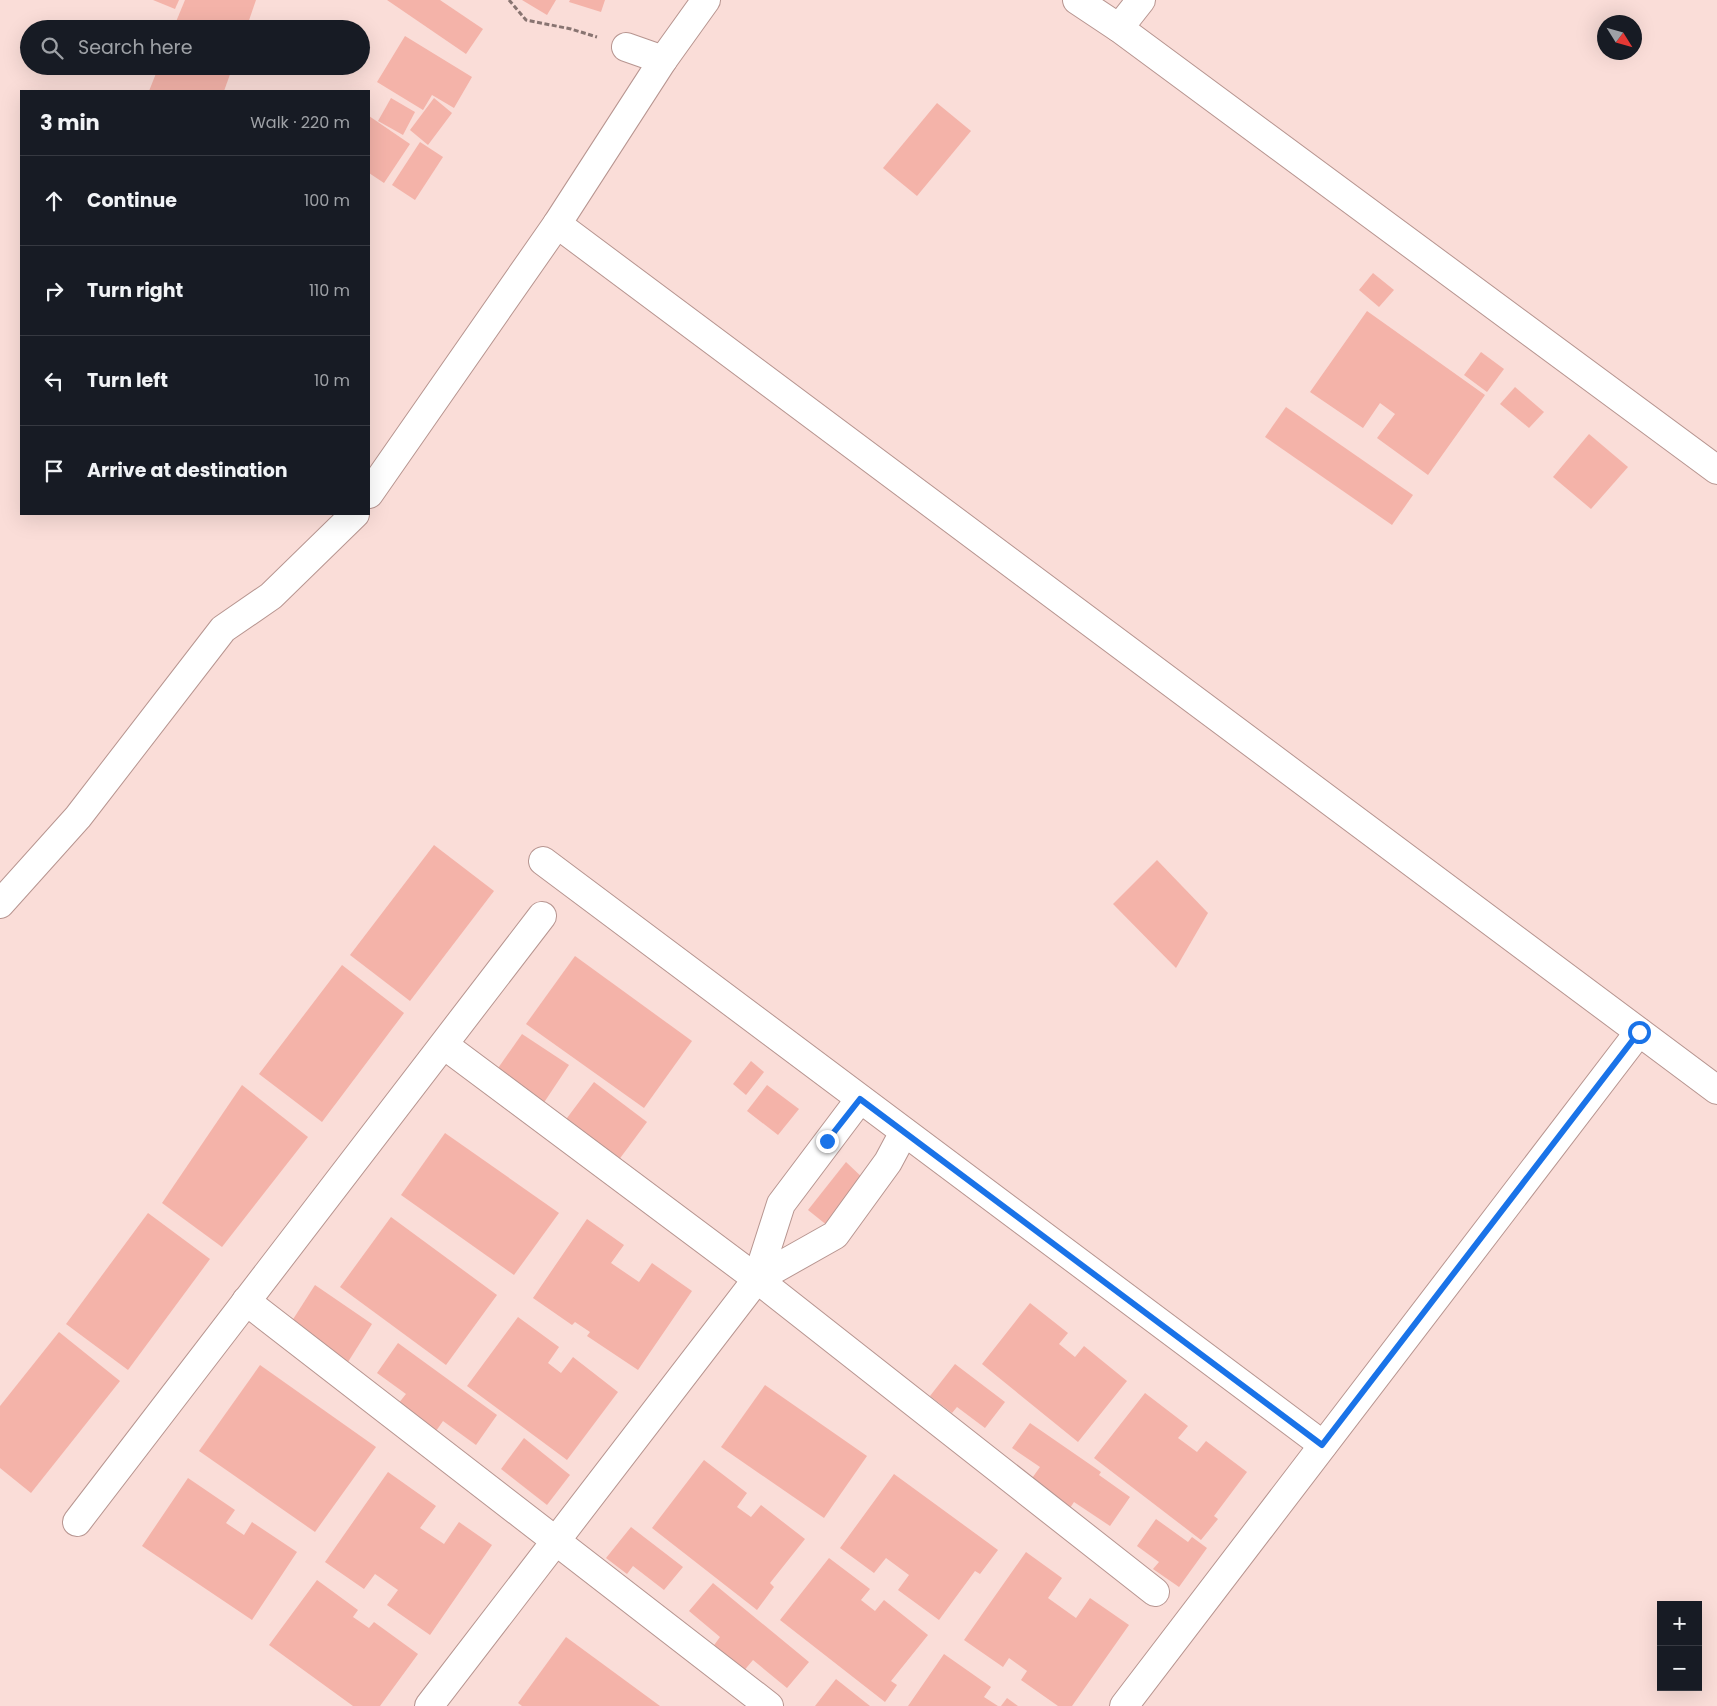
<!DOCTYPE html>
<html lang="en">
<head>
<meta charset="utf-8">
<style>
	:root { --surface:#171b24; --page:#20242c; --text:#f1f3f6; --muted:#9ea1a6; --line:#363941 }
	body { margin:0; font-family:Poppins,sans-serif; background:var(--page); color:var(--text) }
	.controls { position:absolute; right:15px; bottom:15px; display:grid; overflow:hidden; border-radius:0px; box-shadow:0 5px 20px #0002 }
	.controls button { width:45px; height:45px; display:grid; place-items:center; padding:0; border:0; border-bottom:1px solid var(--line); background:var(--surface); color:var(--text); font:25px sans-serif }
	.compass { position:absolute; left:1597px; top:15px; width:45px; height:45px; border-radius:50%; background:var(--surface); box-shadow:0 5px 20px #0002; rotate:127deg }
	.stop { position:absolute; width:15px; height:15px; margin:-11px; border:4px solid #1a73e8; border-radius:50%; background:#fff }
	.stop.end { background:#1a73e8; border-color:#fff; box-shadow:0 1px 5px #0008 }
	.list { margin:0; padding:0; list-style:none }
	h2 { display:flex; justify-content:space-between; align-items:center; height:65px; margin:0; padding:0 20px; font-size:21px }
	h2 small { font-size:16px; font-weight:400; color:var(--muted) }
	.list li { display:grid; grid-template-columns:32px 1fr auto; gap:15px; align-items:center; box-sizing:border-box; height:90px; padding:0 20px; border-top:1px solid var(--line) }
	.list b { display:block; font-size:19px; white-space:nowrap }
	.list em { font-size:16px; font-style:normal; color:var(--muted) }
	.icon { flex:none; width:28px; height:28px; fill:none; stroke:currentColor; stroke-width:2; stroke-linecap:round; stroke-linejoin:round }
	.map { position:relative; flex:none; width:1717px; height:1706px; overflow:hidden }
	.search { position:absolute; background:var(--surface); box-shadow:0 5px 20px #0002; left:20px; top:20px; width:350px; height:55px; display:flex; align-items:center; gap:12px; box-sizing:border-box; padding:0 18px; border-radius:28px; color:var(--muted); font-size:19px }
	.panel { position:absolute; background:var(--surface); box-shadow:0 5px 20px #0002; left:20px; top:90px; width:350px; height:425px; border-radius:0px }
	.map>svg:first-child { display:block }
	.building { fill:#f4b3a9 }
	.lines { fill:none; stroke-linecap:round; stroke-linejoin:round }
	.minor-casing { stroke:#b79590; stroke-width:30 }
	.path { stroke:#887471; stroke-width:3; stroke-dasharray:5 2.5; stroke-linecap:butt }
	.minor { stroke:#fff; stroke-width:28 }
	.route { stroke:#1a73e8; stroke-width:6 }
</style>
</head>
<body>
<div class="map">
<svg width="1717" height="1706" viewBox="0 0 1717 1706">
	<rect width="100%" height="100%" fill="#faddd8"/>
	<!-- building -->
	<g class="building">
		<path d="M153 0H179L175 9Z"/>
		<path d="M185 0H256L246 29H173Z"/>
		<path d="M387 0H440L483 29 466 54Z"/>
		<path d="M522 0H556L547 15Z"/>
		<path d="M570 0H605L601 12 569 2Z"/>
		<path d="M405 36 472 77 454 108 432 95 423 110 377 82Z"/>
		<path d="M159 66H233L224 91H149Z"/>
		<path d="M391 98 415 112 403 135 378 121Z"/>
		<path d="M434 98 452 113 428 145 410 130Z"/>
		<path d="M937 103 971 131 917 196 883 168Z"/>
		<path d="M369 116 410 144 384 183 369 173Z"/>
		<path d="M420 142 443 157 415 200 392 185Z"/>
		<path d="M1373 273 1394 290 1379 307 1359 290Z"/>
		<path d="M1367 311 1485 395 1428 475 1377 438 1395 414 1380 403 1363 428 1310 392Z"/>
		<path d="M1481 352 1504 369 1487 392 1464 375Z"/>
		<path d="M1515 387 1544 412 1529 428 1500 404Z"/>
		<path d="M1286 407 1413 495 1392 525 1265 437Z"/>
		<path d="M1589 434 1628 467 1591 509 1553 477Z"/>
		<path d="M434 845 494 891 410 1001 350 955Z"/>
		<path d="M1157 860 1208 913 1176 968 1113 904Z"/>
		<path d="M575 956 692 1041 644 1108 526 1024Z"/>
		<path d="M342 965 404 1013 322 1122 259 1074Z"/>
		<path d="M522 1034 569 1065 543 1104 496 1071Z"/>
		<path d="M751 1061 764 1072 746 1095 733 1084Z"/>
		<path d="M594 1082 647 1122 618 1161 564 1122Z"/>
		<path d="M242 1085 308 1137 222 1247 162 1203Z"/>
		<path d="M767 1085 799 1109 778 1135 747 1111Z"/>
		<path d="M445 1133 559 1213 514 1275 401 1195Z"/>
		<path d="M846 1162 866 1181 833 1230 808 1210Z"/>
		<path d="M148 1213 210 1259 128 1370 66 1324Z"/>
		<path d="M391 1217 497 1295 446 1365 340 1287Z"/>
		<path d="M587 1219 624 1245 611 1263 639 1282 652 1263 692 1291 638 1370 587 1336 590 1332 575 1322 572 1325 533 1298Z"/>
		<path d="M315 1285 372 1324 348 1362 290 1324Z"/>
		<path d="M1030 1303 1068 1333 1059 1344 1075 1357 1084 1346 1127 1381 1078 1442 982 1364Z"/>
		<path d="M518 1317 559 1347 548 1363 561 1373 573 1357 618 1392 567 1460 467 1386Z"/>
		<path d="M59 1332 120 1381 31 1493 0 1468V1406Z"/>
		<path d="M398 1343 497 1415 476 1445 443 1421 436 1431 398 1404 406 1394 377 1373Z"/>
		<path d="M955 1364 1005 1402 985 1428 957 1407 952 1413 930 1396Z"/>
		<path d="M260 1365 376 1447 315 1532 199 1451Z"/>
		<path d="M765 1385 867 1456 824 1518 721 1447Z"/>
		<path d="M1145 1393 1188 1426 1178 1438 1197 1452 1206 1441 1247 1472 1214 1516 1218 1519 1201 1540 1094 1458Z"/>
		<path d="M1030 1423 1101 1472 1099 1475 1130 1497 1110 1526 1074 1502 1070 1508 1030 1481 1040 1467 1012 1448Z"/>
		<path d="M524 1438 570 1475 547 1505 501 1469Z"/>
		<path d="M704 1460 747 1493 737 1507 751 1517 761 1505 805 1539 770 1583 774 1587 757 1610 652 1528Z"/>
		<path d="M388 1472 436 1506 420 1528 444 1544 459 1522 492 1545 430 1635 387 1605 398 1590 375 1574 364 1589 325 1562Z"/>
		<path d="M894 1474 998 1550 980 1574 975 1571 939 1620 898 1590 909 1575 886 1558 874 1573 840 1548Z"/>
		<path d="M188 1478 235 1510 226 1523 244 1535 252 1522 297 1552 252 1620 142 1546Z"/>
		<path d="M1156 1519 1188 1542 1192 1537 1207 1548 1179 1587 1153 1569 1159 1562 1137 1546Z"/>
		<path d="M631 1527 683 1567 664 1590 633 1566 627 1574 606 1558Z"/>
		<path d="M1026 1552 1062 1578 1048 1598 1076 1618 1090 1598 1129 1625 1072 1706H1058L1021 1680 1027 1671 1009 1658 1003 1667 964 1640Z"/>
		<path d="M829 1558 870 1589 861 1600 875 1611 884 1600 928 1635 891 1681 897 1685 885 1702 780 1620Z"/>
		<path d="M317 1580 358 1610 353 1617 369 1628 374 1622 418 1654 380 1706H353L269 1645Z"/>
		<path d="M713 1583 809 1662 787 1688 753 1660 742 1673 712 1648 720 1637 689 1611Z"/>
		<path d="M566 1637 660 1706H522L518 1703Z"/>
		<path d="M944 1654 991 1687 984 1697 998 1706H908Z"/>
		<path d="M836 1679 870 1706H815Z"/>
		<path d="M1007 1698 1018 1706H1001Z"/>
	</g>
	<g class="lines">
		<defs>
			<g id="minor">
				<path d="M1077 0 1119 28 1717 470"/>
				<path d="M1119 28 1141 0"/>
				<path d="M626 47 663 60"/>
				<path d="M557 224 1717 1090"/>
				<path d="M369 494 557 224 663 60 706 0"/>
				<path d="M543 861 1323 1445"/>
				<path d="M0 904 78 817 223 629 271 596 355 514"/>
				<path d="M444 1045 757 1279 1155 1592"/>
				<path d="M757 1279 835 1235 888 1162 904 1132"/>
				<path d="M246 1301 769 1706"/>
				<path d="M77 1522 542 916"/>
				<path d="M429 1706 757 1279 781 1204 860 1099"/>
				<path d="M1124 1706 1639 1032"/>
			</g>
		</defs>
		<!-- minor casing -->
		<use href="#minor" class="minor-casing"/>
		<!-- path -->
		<path class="path" d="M509 0 526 20 571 29 597 37"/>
		<!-- minor -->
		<use href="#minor" class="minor"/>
	</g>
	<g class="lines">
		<!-- route -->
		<path class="route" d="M827 1141 860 1099 1322 1445 1639 1032"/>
	</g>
</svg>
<div class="controls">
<button>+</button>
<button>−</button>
</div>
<svg class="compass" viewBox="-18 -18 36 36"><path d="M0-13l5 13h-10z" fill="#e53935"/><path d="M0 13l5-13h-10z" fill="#9ea1a6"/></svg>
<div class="stop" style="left:1639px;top:1032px"></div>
<div class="stop end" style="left:827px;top:1141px"></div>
<div class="search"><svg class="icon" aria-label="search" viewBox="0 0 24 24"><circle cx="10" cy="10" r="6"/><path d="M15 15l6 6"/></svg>Search here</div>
<section class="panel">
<h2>3 min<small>Walk · 220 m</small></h2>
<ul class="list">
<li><svg class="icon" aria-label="ahead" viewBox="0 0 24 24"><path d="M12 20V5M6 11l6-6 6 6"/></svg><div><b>Continue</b></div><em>100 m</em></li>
<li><svg class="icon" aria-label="right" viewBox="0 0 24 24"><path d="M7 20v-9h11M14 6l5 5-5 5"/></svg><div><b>Turn right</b></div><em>110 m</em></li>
<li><svg class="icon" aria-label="left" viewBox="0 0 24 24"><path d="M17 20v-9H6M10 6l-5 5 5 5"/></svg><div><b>Turn left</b></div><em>10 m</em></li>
<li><svg class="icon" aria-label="arrive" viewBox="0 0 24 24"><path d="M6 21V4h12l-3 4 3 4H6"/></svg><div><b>Arrive at destination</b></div></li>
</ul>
</section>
</div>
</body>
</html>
